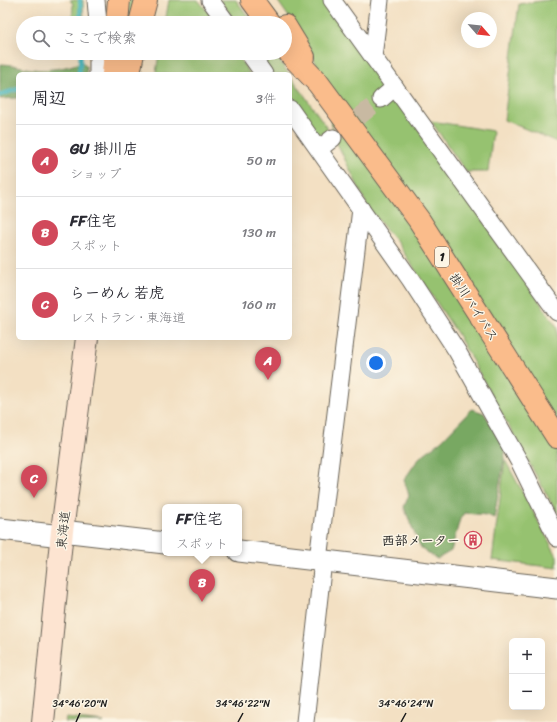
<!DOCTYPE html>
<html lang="ja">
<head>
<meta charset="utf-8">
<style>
	:root { --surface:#fff; --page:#f2f2f3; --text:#2b2b33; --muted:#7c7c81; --line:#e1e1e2; --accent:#d1495b }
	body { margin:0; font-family:Sriracha,"Klee One",sans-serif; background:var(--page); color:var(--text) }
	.controls { position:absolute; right:12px; bottom:12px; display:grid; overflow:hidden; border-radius:6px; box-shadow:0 4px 16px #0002 }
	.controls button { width:36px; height:36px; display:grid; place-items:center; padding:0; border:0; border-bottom:1px solid var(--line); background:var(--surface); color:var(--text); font:20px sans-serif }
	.compass { position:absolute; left:461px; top:12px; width:36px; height:36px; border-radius:50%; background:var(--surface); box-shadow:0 4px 16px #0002; rotate:118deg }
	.you { position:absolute; left:376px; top:363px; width:14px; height:14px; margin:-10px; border:3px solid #fff; border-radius:50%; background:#1a73e8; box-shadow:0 0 0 6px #1a73e833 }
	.badge { display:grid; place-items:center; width:26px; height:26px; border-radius:50%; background:var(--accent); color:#fff; font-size:13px; font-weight:700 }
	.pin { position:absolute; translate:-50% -33px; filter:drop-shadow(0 1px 2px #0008) }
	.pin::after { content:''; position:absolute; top:21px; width:14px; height:12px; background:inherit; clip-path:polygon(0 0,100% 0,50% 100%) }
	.popup { position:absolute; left:162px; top:504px; width:80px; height:52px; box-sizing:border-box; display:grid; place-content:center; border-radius:6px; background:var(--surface); filter:drop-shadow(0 1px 3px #0005); font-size:13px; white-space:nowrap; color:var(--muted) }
	.popup b { font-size:15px; color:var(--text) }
	.popup::after { content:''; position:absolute; left:50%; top:100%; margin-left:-8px; border:8px solid transparent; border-top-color:var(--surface) }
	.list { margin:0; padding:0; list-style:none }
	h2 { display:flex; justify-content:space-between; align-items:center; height:52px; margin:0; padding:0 16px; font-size:17px }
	h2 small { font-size:13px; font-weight:400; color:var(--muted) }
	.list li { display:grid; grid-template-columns:26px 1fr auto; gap:12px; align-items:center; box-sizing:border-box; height:72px; padding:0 16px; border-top:1px solid var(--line) }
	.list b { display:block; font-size:15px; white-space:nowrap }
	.list p { margin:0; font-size:13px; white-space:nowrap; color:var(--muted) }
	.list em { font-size:13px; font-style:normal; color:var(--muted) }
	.icon { flex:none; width:22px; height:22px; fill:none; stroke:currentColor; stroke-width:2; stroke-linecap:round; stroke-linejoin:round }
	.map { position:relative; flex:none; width:557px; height:722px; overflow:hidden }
	.search { position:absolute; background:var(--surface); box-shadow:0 4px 16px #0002; left:16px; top:16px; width:276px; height:44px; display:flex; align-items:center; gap:10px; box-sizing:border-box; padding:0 14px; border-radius:22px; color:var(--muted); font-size:15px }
	.panel { position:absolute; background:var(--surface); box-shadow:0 4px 16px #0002; left:16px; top:72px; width:276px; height:268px; border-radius:6px }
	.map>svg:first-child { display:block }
	.green { fill:#96c26f; stroke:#596f46 }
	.forest { fill:#78a862; stroke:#4a623f }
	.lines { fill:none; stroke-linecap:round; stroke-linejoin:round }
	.stream { stroke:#48b7be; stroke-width:4.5 }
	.minor-tunnel { stroke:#c8b9a2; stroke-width:17; stroke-dasharray:17 8; stroke-linecap:butt }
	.minor-casing { stroke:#676156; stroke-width:19 }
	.tertiary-casing { stroke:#676156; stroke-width:23 }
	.secondary-casing { stroke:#676156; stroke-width:24 }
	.trunk-casing { stroke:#676156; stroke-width:24 }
	.minor { stroke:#fff; stroke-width:17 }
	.tertiary { stroke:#fff; stroke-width:21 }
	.secondary { stroke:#fde4d1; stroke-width:22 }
	.trunk { stroke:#fabc8b; stroke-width:22 }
	.ticks { fill:none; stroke:#1c1c1c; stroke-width:1.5 }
	.labels { text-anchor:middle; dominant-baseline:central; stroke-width:3; stroke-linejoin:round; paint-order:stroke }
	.shield { fill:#fcf5e5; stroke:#5f5d58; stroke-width:1 }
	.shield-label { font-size:12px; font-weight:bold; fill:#1c1c1c }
	.street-label { font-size:13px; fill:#1c1c1c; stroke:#fcf5e5 }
	.poi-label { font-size:13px; font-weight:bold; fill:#1c1c1c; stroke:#fcf5e5; text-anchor:end }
	.ticks-label { font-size:10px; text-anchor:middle; fill:#1c1c1c; stroke:#fcf5e5; stroke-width:3; stroke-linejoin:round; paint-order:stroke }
</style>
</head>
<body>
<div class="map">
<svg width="557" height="722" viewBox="0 0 557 722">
	<rect width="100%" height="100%" fill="#fcf5e5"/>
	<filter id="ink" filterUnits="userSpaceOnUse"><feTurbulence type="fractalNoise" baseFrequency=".025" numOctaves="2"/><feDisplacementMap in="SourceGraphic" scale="8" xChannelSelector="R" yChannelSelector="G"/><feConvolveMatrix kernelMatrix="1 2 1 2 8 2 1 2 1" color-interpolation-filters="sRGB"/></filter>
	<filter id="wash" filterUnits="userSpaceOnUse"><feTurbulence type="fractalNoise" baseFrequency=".012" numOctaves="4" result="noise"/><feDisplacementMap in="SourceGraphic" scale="16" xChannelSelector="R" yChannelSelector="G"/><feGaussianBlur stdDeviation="0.9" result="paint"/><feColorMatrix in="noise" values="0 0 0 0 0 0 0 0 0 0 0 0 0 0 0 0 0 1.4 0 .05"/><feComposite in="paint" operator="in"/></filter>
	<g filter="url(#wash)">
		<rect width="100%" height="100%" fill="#f3e0c3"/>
		<!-- green -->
		<g class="green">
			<path d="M70 0H83L84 23H72L73 4Z"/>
			<path d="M124 0H140L134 23H123Z"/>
			<path d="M169 0H198L217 23H165Z"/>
			<path d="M220 0H236L253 23H236Z"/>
			<path d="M277 0H326L471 202 557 327V513L457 333 396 241 369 209 334 137 323 77 303 37Z"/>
			<path d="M548 0H557V142L504 120 519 4Z"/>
			<path d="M159 53H236L250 74H156Z"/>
			<path d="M257 53H274L289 74H272Z"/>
			<path d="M290 75 328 129 316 136 290 99Z"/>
			<path d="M431 121 493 131 488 172H466Z"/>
			<path d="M505 460 557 556V568L492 560Z"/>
			<path d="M66 718 104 722H65Z"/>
		</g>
		<!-- forest -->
		<g class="forest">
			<path d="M82 62 87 67 86 74H18V98L0 99V64C12 64 20 67 32 69 48 71 67 68 82 62Z"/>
			<path d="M472 409 484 413 506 448 494 518 487 515 464 513 460 519 451 551 437 559 420 547 404 507 409 495 404 480 419 458 442 440Z"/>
		</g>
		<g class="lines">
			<!-- stream -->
			<g class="stream">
				<path d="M80 0 81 23"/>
				<path d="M79 74 81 53"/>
				<path d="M0 95 18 89"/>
			</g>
		</g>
	</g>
	<g filter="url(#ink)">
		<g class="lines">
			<!-- minor-tunnel -->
			<path class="minor-tunnel" d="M339 133 381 99"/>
			<defs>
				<g id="minor">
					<path d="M96 0 98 23"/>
					<path d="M210 0 227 23"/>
					<path d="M332 0 557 312"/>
					<path d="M249 53 264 74"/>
					<path d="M373 57 380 0"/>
					<path d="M98 74V53"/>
					<path d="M381 99 395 87"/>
					<path d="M290 109 410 279 457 351 520 463 557 538"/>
					<path d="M319 149 333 138"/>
					<path d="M318 560 361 209"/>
					<path d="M305 722 323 561"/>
				</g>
				<g id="tertiary">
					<path d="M0 529 62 536"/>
					<path d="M62 531 165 543"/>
					<path d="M239 551 557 588"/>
				</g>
				<path id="secondary" d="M43 722 62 531 87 338"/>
				<g id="trunk">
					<path d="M252 0 269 23"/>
					<path d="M117 23 119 0"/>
					<path d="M140 23 146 0"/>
					<path d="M285 26 304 57"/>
					<path d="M285 46 291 55 318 83 419 220 557 437"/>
					<path d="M113 74 115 53"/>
					<path d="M129 74 133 53"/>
				</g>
			</defs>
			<!-- minor casing -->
			<use href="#minor" class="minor-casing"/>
			<!-- tertiary casing -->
			<use href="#tertiary" class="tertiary-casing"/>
			<!-- secondary casing -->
			<use href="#secondary" class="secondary-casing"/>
			<!-- trunk casing -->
			<use href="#trunk" class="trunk-casing"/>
			<!-- minor -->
			<use href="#minor" class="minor"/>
			<!-- tertiary -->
			<use href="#tertiary" class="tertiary"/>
			<!-- secondary -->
			<use href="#secondary" class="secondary"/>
			<!-- trunk -->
			<use href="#trunk" class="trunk"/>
		</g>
	</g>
	<!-- ticks -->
	<path class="ticks" d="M76 722 80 713M238 722 243 713M401 722 406 713"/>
	<!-- icons -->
	<defs>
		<symbol id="building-ring" viewBox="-11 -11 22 22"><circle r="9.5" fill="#fcf5e5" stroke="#d1495b" stroke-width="1.5"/><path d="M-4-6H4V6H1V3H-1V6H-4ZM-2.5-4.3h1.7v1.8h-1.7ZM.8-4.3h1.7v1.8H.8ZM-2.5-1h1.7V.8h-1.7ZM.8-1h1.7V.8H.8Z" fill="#d1495b"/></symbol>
	</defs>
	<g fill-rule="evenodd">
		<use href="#building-ring" x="463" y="530" width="20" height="20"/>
	</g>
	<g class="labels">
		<!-- shield labels -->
		<rect class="shield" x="435" y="247" width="14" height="20" rx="3"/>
		<g class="shield-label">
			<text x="442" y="257">1</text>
		</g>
		<!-- street labels -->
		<g class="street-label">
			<text transform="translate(474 307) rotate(57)">掛川バイパス</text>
			<text transform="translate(63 530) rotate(-84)">東海道</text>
		</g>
		<!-- poi labels -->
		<g class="poi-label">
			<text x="460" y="540">西部メーター</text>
		</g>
	</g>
	<g class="ticks-label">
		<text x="80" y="707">34°46'20"N</text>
		<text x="243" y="707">34°46'22"N</text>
		<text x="406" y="707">34°46'24"N</text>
	</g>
</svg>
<div class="controls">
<button>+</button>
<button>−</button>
</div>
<svg class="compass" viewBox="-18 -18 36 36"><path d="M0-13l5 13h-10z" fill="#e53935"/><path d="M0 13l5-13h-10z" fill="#7c7c81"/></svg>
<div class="you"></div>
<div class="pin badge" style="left:268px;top:380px">A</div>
<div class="pin badge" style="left:202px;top:602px">B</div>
<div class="popup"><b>FF住宅</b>スポット</div>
<div class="pin badge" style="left:34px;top:498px">C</div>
<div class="search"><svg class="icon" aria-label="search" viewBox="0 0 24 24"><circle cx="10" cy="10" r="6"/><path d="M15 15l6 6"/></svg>ここで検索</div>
<section class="panel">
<h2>周辺<small>3件</small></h2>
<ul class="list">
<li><span class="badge">A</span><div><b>GU 掛川店</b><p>ショップ</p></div><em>50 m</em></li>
<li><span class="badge">B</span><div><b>FF住宅</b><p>スポット</p></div><em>130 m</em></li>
<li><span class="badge">C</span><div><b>らーめん 若虎</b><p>レストラン · 東海道</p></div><em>160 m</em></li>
</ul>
</section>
</div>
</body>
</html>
